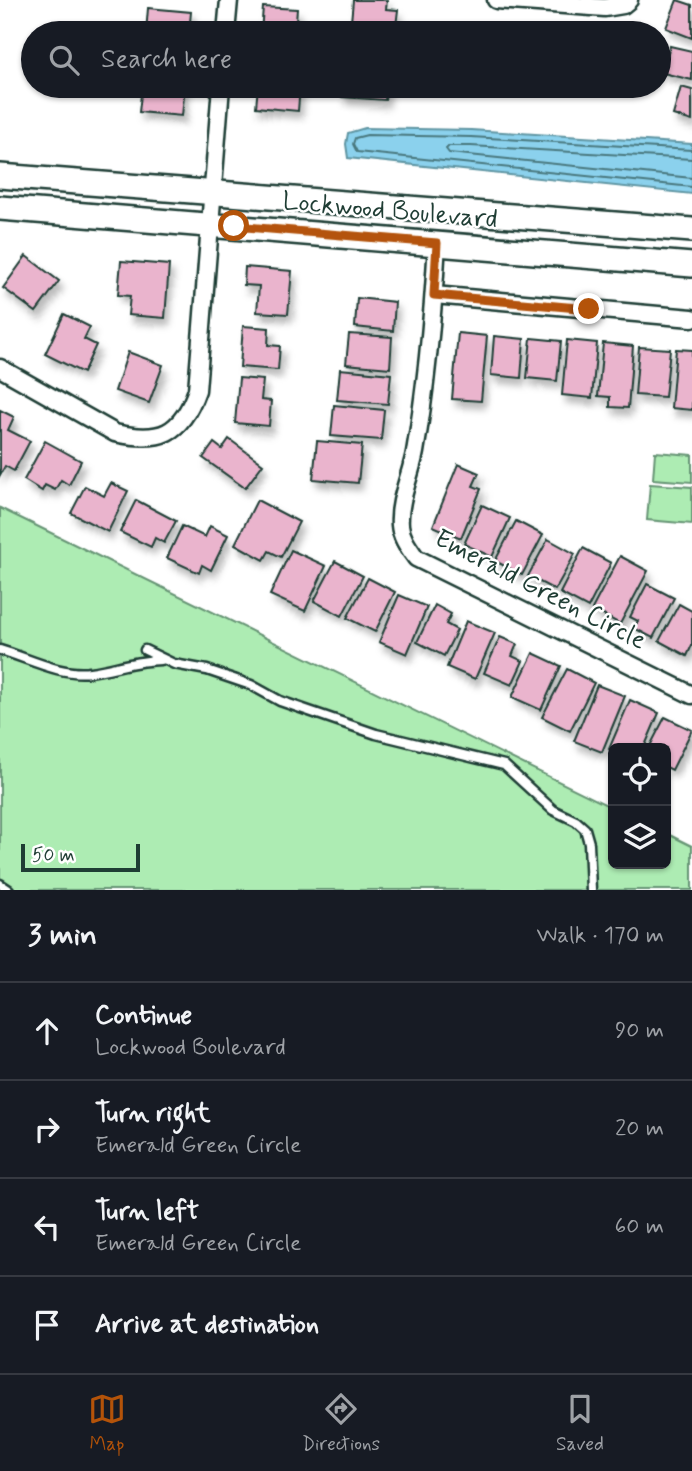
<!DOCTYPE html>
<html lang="en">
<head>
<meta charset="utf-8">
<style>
	:root { --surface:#171b24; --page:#20242c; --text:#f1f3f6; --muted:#9ea1a6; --line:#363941; --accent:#b45309 }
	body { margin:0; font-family:Mynerve,sans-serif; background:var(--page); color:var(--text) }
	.controls { position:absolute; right:21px; bottom:21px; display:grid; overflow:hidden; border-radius:10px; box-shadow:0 2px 5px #0004 }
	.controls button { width:63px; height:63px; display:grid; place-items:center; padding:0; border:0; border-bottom:2px solid var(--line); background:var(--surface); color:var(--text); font:35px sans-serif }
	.scale { position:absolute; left:21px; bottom:18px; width:119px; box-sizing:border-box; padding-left:7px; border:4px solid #1f3d34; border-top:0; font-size:19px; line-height:24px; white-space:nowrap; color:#1f3d34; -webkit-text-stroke:5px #fff; paint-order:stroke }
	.stop { position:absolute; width:21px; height:21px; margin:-16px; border:5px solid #b45309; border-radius:50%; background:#fff }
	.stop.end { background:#b45309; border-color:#fff; box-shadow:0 2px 7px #0008 }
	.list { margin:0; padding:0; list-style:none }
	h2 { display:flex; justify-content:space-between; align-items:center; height:91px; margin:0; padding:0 28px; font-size:30px }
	h2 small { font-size:23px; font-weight:400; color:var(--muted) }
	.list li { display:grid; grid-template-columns:46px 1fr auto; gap:21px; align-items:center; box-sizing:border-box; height:98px; padding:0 28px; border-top:2px solid var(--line) }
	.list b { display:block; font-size:26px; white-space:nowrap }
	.list p { margin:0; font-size:23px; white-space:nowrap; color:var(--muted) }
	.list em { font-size:23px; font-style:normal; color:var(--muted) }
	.icon { flex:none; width:38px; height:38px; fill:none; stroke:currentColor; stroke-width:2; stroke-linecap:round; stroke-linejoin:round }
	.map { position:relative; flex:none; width:692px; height:890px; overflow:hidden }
	.search { position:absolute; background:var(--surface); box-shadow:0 2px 5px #0004; left:21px; right:21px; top:21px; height:77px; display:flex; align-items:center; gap:18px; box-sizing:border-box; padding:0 24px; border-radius:38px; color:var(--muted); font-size:26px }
	.sheet { height:483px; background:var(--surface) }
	nav { display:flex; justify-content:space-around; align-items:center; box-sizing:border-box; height:98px; border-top:2px solid var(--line); background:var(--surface); font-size:19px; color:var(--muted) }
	nav a { display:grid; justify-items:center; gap:4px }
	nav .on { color:var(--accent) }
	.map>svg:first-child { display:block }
	.green { fill:#adecb3; stroke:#669474; stroke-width:2 }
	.water { fill:#8bd1ed; stroke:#6096a3; stroke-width:2 }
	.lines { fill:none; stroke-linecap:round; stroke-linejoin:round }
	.shore { stroke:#4a787e; stroke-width:2 }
	.building { fill:#eab4cd; stroke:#1f3d34; stroke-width:2; filter:url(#shadow) }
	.lane-casing { stroke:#1f3d34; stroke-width:13 }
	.street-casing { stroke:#1f3d34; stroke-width:21 }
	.secondary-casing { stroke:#1f3d34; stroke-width:28 }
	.lane { stroke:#fff; stroke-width:8 }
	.street { stroke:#fff; stroke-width:16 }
	.secondary { stroke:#fff; stroke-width:23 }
	.route { stroke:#b45309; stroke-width:9 }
	.labels { text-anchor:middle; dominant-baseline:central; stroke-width:5; stroke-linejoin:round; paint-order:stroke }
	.street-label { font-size:26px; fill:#1f3d34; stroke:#fff }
</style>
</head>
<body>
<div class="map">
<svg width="692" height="890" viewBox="0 0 692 890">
	<defs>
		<filter id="shadow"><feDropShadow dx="4" dy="7" stdDeviation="3.5" flood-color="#0004"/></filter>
	</defs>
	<rect width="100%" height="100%" fill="#fff"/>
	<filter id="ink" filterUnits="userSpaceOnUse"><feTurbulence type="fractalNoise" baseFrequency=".0143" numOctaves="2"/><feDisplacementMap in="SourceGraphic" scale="14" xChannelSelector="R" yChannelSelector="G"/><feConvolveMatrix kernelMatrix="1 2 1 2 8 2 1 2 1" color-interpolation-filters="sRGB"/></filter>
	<g filter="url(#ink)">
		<!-- green -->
		<g class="green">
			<path d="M655 452 692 455V482L653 479Z"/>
			<path d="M650 484 692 487V524L647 520Z"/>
			<path d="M0 508 613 808V864H666V833L692 846V890H0Z"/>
		</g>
		<!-- water -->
		<path class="water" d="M365 128 471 130 692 144V194L348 158 346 144 348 133Z"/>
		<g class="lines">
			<!-- shore -->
			<g class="shore">
				<path d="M692 150 471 137 367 135 355 138 353 144 357 152 692 187"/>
				<path d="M692 159 471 146H449L446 149 449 153 692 178"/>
			</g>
		</g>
		<!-- building -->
		<g class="building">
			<path d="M353 0H387L386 9 398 10 396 26 351 22Z"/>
			<path d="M677 0 692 5V38L666 28Z"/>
			<path d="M263 7 297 9 296 21 303 22 302 33H261Z"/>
			<path d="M148 8 191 12 189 33H146Z"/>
			<path d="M670 46 692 51V80L663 73Z"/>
			<path d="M142 86H185L182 116 139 112Z"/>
			<path d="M258 86H300L298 111 256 107Z"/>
			<path d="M343 86H387L385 100 342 97Z"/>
			<path d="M681 87 692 90V121L673 115Z"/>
			<path d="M26 256 59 281 36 312 3 288Z"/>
			<path d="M121 261 169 265 165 318 128 315 130 296 118 295Z"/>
			<path d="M245 267 292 271 288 314 257 312 259 286 244 285Z"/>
			<path d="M357 298 395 302 393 331 355 327Z"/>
			<path d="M64 314 90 327 84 339 96 345 83 373 45 354Z"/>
			<path d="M243 326 269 328 268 345 280 346 278 370 240 367Z"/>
			<path d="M458 333 487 336 481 401 452 399Z"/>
			<path d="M349 334 392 337 390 368 346 364Z"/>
			<path d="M494 336 524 339 521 378 491 375Z"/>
			<path d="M531 338 561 341 557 381 527 378Z"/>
			<path d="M567 340 597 343 592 398 562 395Z"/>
			<path d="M603 343 633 346 628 408 610 407V397L598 396Z"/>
			<path d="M639 347 670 349 665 397 635 395Z"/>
			<path d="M676 349 692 350V410L671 408Z"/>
			<path d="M128 352 163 365 149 403 115 391Z"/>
			<path d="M340 369 391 374 388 404 337 400Z"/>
			<path d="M239 378 263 380 261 400 271 401 269 426 235 423Z"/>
			<path d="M334 405 384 410 381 440 331 436Z"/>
			<path d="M0 410 14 417 8 430 30 441 14 471 5 466 0 475Z"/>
			<path d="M229 439 263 464 245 488 203 458 214 443 222 449Z"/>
			<path d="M45 441 81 461 69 485 61 480 55 490 45 485 42 491 24 480Z"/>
			<path d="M317 441 362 445 358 483 313 479Z"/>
			<path d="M458 464 479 473 473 486 481 489 461 538 433 526Z"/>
			<path d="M111 483 128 491 108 532 71 513 85 486 104 496Z"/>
			<path d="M136 500 176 521 164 543 155 538 151 547 120 532Z"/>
			<path d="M257 500 299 522 281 557 269 551 264 560 235 544Z"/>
			<path d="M482 505 510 518 492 557 464 544Z"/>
			<path d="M516 521 543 535 522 575 495 561Z"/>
			<path d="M182 526 205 537 210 526 228 535 211 570 202 565 199 573 167 558Z"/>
			<path d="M548 539 575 554 555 590 528 576Z"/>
			<path d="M583 548 611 563 588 608 560 593Z"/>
			<path d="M291 550 326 566 305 611 270 595Z"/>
			<path d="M620 556 648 571 620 624 592 609Z"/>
			<path d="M335 561 363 576 342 616 314 601Z"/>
			<path d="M368 578 395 592 375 632 347 618Z"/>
			<path d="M647 584 674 598 653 638 634 628 638 621 630 617Z"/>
			<path d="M399 595 427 607 407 654 379 642Z"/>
			<path d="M679 604 692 611V645L687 656 659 641Z"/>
			<path d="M435 605 451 614 446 624 457 630 444 656 417 642Z"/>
			<path d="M466 621 495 633 475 679 447 667Z"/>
			<path d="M500 637 517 644 512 656 523 661 512 685 484 673Z"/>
			<path d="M533 653 561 666 541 710 512 697Z"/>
			<path d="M567 669 594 683 570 731 542 717Z"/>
			<path d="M597 685 625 696 602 752 574 741Z"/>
			<path d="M630 700 659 713 644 748H613V751L609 749Z"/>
			<path d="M665 717 692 730 672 770 666 767V748H649Z"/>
		</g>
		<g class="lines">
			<defs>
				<g id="lane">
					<path d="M0 650C28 658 61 676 90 672 114 669 136 660 161 660"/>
					<path d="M145 650 174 664 207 670 251 685 280 701 376 734 504 765 553 810 576 821 585 829 589 843 591 890"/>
					<path d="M0 884 9 890"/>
				</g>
				<g id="street">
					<path d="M496 0 605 8 623 5 629 0"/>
					<path d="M226 33 229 0"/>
					<path d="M437 243C433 312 427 383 415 452 411 475 398 501 400 525 401 538 409 548 416 558L692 695"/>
					<path d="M434 295 692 318"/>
					<path d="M0 368 115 433C160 443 181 435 197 390L221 86"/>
				</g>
				<g id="secondary">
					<path d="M0 176 692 230"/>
					<path d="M0 208 692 265"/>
				</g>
			</defs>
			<!-- lane casing -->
			<use href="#lane" class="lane-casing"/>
			<!-- street casing -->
			<use href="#street" class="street-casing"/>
			<!-- secondary casing -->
			<use href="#secondary" class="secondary-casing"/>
			<!-- lane -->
			<use href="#lane" class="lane"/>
			<!-- street -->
			<use href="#street" class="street"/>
			<!-- secondary -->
			<use href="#secondary" class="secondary"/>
		</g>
	</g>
	<g class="lines" filter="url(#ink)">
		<!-- route -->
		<path class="route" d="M234 226 437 243 434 295 589 309"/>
	</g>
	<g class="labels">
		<!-- street labels -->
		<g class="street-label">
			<text transform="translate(390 211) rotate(5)">Lockwood Boulevard</text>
			<text transform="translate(540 590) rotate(27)">Emerald Green Circle</text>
		</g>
	</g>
</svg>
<div class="controls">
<button><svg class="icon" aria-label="locate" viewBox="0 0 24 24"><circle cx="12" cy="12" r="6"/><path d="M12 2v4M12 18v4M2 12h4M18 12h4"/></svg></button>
<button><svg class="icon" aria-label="layers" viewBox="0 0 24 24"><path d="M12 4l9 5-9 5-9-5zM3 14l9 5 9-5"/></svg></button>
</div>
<div class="scale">50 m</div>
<div class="stop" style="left:234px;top:226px"></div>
<div class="stop end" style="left:589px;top:309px"></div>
<div class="search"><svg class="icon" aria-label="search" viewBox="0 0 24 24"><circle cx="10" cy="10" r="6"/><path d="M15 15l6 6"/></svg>Search here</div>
</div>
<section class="sheet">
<h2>3 min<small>Walk · 170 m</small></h2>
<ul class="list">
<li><svg class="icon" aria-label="ahead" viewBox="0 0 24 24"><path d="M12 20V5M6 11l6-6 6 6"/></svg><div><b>Continue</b><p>Lockwood Boulevard</p></div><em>90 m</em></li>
<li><svg class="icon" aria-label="right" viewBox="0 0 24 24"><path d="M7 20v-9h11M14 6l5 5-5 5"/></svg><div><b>Turn right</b><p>Emerald Green Circle</p></div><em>20 m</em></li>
<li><svg class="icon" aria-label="left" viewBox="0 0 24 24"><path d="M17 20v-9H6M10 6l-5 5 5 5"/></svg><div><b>Turn left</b><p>Emerald Green Circle</p></div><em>60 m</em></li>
<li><svg class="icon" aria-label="arrive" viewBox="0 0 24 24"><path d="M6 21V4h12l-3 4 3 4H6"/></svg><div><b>Arrive at destination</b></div></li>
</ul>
</section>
<nav>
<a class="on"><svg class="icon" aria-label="map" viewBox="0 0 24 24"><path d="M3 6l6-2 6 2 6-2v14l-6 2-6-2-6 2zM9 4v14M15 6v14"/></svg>Map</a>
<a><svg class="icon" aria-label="directions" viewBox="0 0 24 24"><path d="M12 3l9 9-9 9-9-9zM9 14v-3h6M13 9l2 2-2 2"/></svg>Directions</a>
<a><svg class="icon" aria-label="saved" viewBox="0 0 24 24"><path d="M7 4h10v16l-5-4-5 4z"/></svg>Saved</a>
</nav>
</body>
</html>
